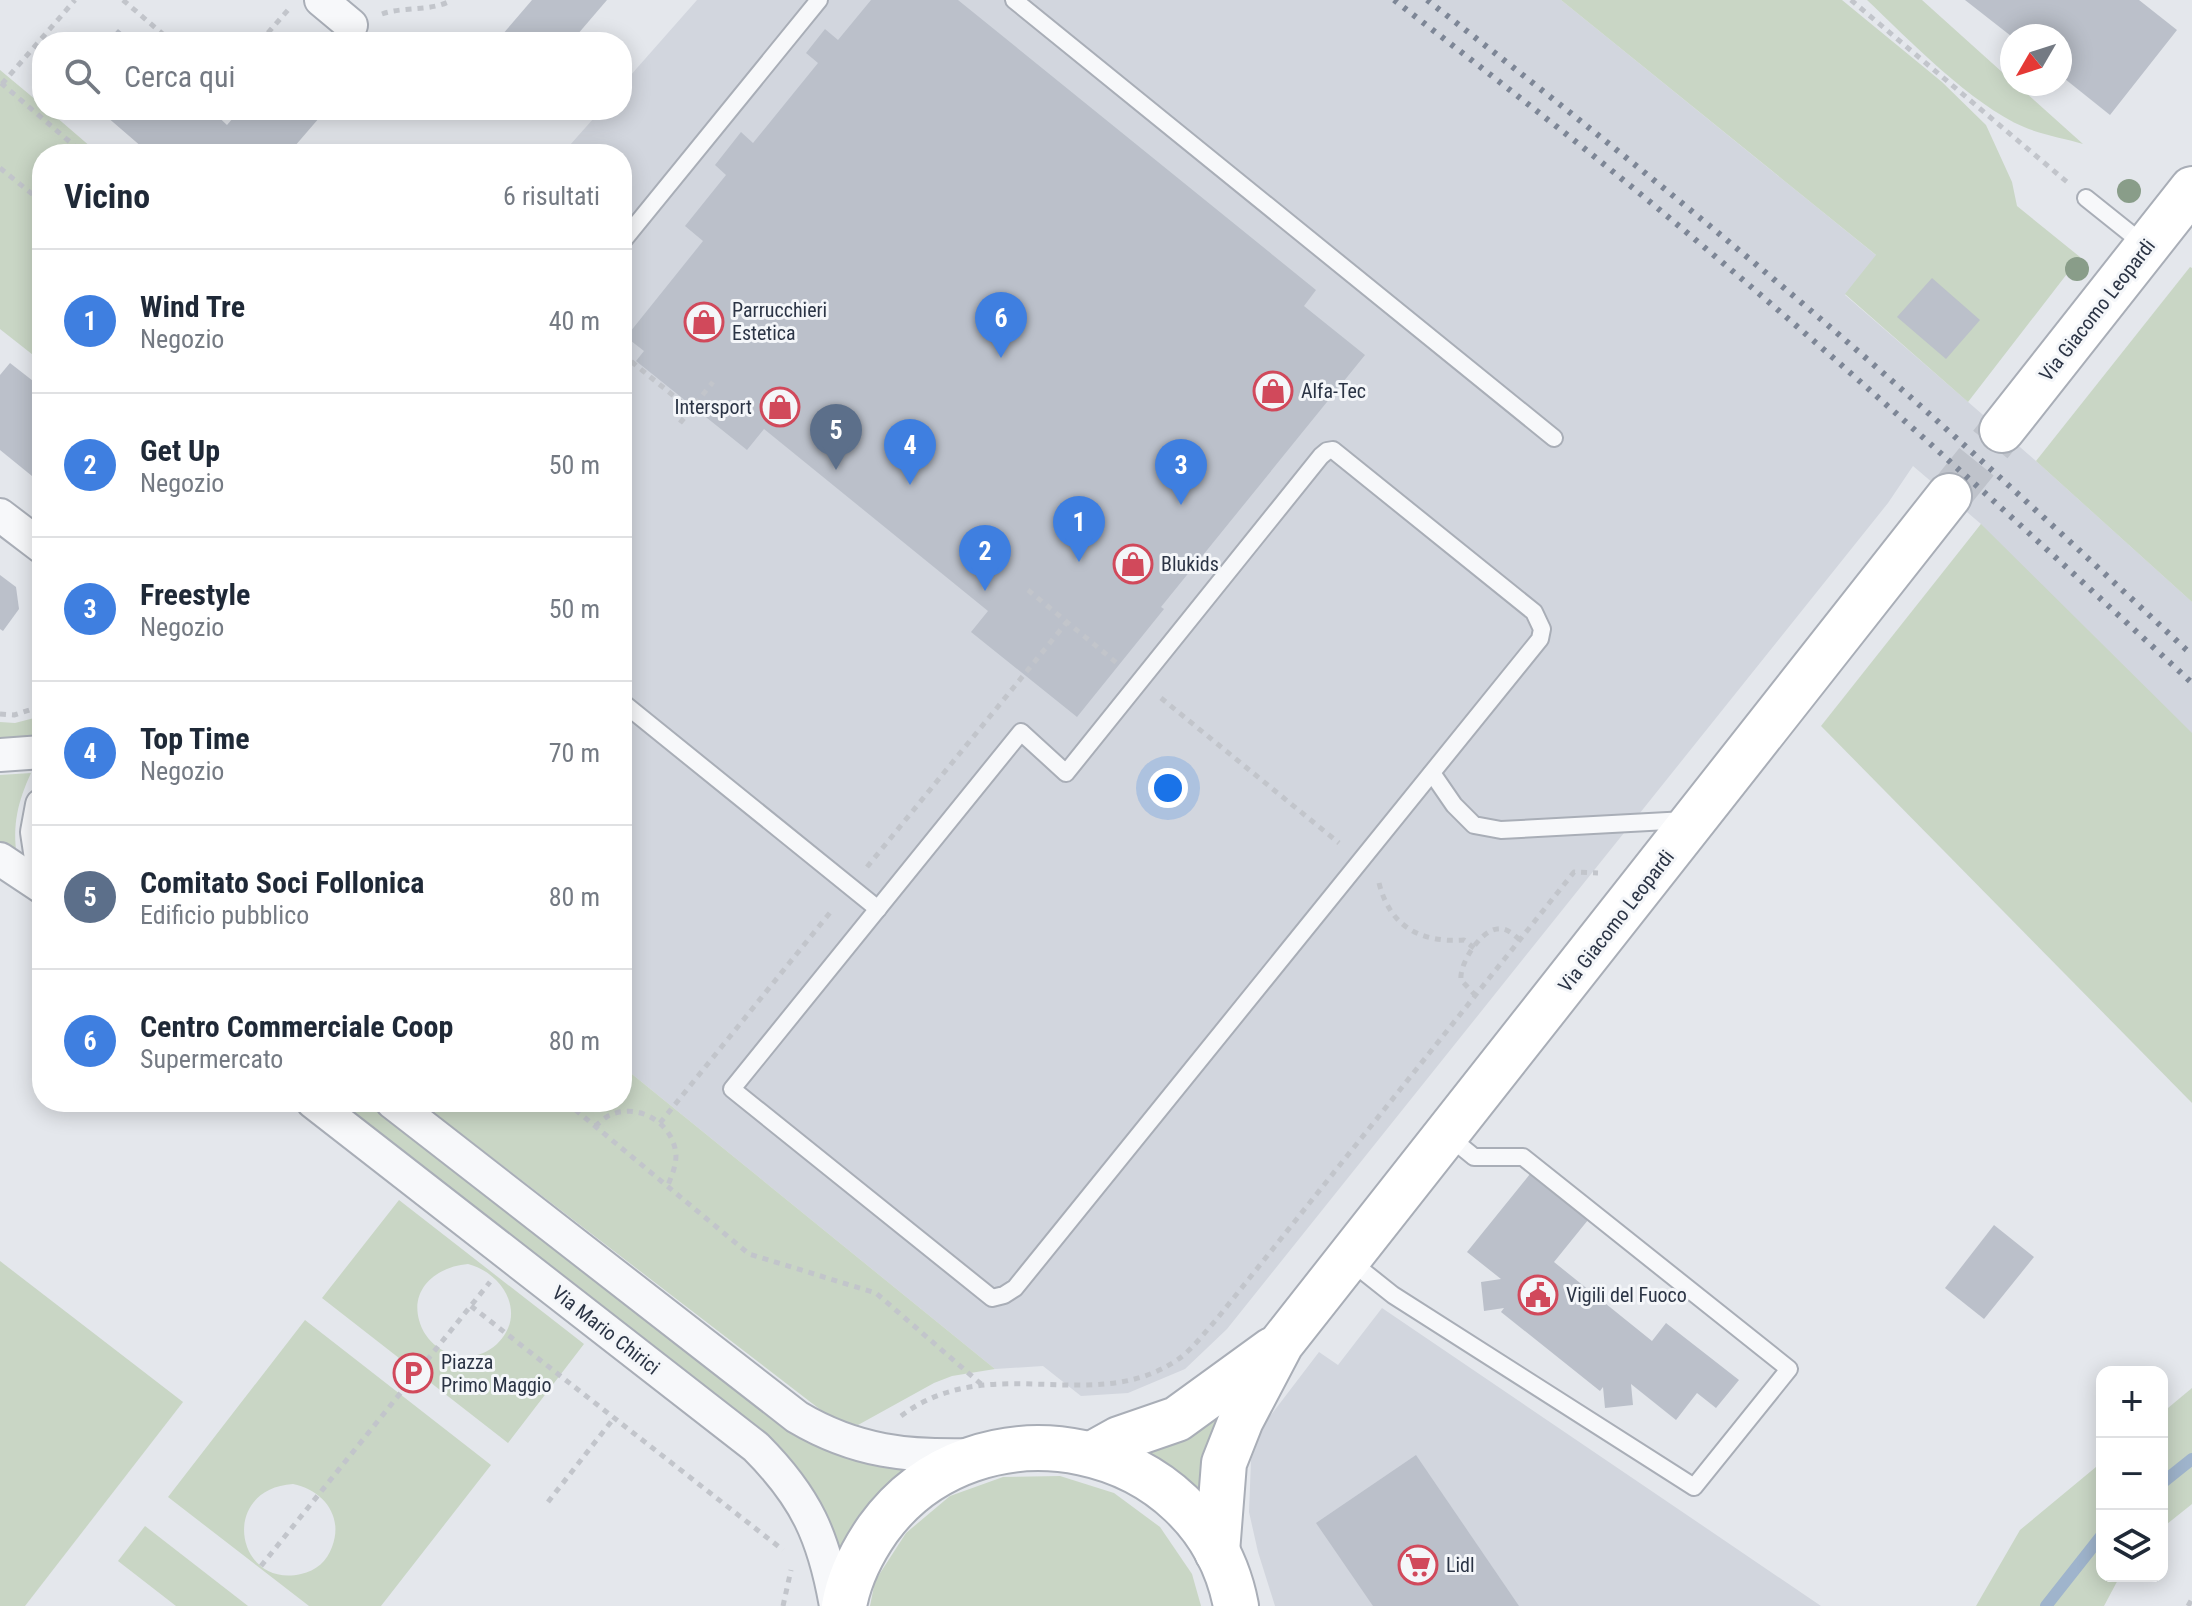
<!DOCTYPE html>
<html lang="it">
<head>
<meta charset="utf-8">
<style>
	:root { --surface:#fff; --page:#f6f6f7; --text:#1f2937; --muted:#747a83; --line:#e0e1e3; --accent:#0b8043 }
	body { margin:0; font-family:"Roboto Condensed",sans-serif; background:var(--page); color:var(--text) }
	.controls { position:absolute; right:24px; bottom:24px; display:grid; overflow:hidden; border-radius:16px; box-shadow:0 4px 20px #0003 }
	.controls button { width:72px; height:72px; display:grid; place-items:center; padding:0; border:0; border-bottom:2px solid var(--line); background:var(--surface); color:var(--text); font:40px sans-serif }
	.compass { position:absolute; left:2000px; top:24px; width:72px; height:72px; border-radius:50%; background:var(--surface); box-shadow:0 4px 20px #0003; rotate:231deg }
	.you { position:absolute; left:1168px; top:788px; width:28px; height:28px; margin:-20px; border:6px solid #fff; border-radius:50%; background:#1a73e8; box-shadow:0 0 0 12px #1a73e833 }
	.badge { display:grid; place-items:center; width:52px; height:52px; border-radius:50%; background:var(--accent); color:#fff; font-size:26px; font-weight:700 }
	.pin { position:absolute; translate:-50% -66px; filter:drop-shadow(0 2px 4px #0008) }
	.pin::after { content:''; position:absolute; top:42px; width:28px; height:24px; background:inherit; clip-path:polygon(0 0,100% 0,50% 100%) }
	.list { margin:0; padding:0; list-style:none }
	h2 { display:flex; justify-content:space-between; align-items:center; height:104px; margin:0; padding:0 32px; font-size:34px }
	h2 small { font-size:26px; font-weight:400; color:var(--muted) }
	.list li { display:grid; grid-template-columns:52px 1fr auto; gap:24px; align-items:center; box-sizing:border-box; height:144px; padding:0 32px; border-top:2px solid var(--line) }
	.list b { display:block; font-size:30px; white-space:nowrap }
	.list p { margin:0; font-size:26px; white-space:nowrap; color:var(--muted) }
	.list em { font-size:26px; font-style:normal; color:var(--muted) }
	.icon { flex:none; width:44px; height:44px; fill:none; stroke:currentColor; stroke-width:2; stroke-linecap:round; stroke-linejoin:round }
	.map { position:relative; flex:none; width:2192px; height:1606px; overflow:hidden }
	.search { position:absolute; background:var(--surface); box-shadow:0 4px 20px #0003; left:32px; top:32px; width:600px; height:88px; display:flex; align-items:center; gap:20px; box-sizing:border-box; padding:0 28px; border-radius:32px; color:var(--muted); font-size:30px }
	.panel { position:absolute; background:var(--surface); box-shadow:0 4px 20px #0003; left:32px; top:144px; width:600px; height:968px; border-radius:32px }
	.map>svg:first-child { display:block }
	.built { fill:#d2d6de }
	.green { fill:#c9d6c5; fill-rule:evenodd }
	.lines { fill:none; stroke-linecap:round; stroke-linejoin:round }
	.stream { stroke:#9fb4cc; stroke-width:12 }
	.building { fill:#bbc0ca }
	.secondary-tunnel { stroke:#bfc3cb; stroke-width:44; stroke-dasharray:44 22; stroke-linecap:butt }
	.service-casing { stroke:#a9aeb7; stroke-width:20 }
	.minor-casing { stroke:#a9aeb7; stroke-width:36 }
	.secondary-casing { stroke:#a9aeb7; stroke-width:48 }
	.path { stroke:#c2c5cb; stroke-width:5; stroke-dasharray:6 6; stroke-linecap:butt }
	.service { stroke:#f7f8fa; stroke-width:16 }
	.minor { stroke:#f7f8fa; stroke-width:32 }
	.secondary { stroke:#fff; stroke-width:44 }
	.rail { stroke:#7d8696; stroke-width:6; stroke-dasharray:4 8; stroke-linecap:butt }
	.tree { fill:#899d89 }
	.labels { text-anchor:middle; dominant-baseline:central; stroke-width:6; stroke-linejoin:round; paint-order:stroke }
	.poi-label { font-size:20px; fill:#2b3445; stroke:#f4f6f9; text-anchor:start }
	.street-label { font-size:20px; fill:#2b3445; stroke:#f4f6f9 }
</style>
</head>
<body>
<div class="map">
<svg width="2192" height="1606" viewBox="0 0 2192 1606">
	<rect width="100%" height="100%" fill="#e4e7ec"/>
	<!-- built -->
	<g class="built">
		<path d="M697 0H1561L1877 256 1845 295 2036 461 2192 602V803L1953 561 1981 524 1913 466 1888 503 1227 1329 1185 1369 1128 1393 1081 1396 1043 1366 995 1369 622 1066V154H562L601 110H622V85Z"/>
		<path d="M1382 1308 1821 1606H1275L1258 1552 1249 1512 1251 1460 1264 1424 1319 1352 1338 1365Z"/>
	</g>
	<!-- green -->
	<g class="green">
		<path d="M1561 0H1842L1942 82 1986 125 2012 182 2017 206 2080 257 1968 402 1845 294 1876 255Z"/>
		<path d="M1867 0H1922L2012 81V84H2016L2083 144C2064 138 2042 135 2024 127 1972 105 1908 39 1867 0Z"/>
		<path d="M0 70 42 105V110H48L99 154H42V362L0 329Z"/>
		<path d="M2190 267 2192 268V602L2036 461Z"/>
		<path d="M1981 524 2192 733V1103L1821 726Z"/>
		<path d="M42 716V739L0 743V722L15 723Z"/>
		<path d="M31 773C18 801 12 825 17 856L0 843V775Z"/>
		<path d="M622 1066 995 1369 952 1376 934 1383 858 1425 844 1422 826 1414 420 1102H622Z"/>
		<path d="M336 1102H367L771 1414C819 1446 846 1463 905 1467L907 1470 840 1549C828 1507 805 1473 775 1441Z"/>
		<path d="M399 1200 584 1344 508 1443 322 1298ZM468 1264C503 1273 528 1314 497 1344 470 1369 428 1354 419 1320 410 1287 439 1266 468 1264Z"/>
		<path d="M0 1261 183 1402 25 1606H0Z"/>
		<path d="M305 1320 491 1465 381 1606H309L168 1497ZM293 1484C323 1490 344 1516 332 1547 327 1561 316 1571 301 1574 236 1589 218 1489 293 1484Z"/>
		<path d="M1240 1388 1205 1501 1140 1451Z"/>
		<path d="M2192 1388V1504L2162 1528V1413Z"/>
		<path d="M2102 1462V1576H2120L2104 1606H1976L2020 1530Z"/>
		<path d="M1060 1476 1114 1493 1160 1527 1192 1574 1201 1606H870L875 1581 906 1533 950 1496 1003 1477Z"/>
		<path d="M145 1526 248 1606H176L118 1561Z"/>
	</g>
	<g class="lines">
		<!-- stream -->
		<g class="stream">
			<path d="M2162 1483 2192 1459"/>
			<path d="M2046 1606 2102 1535"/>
		</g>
	</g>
	<!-- building -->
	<g class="building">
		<path d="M532 0H607L571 42H496Z"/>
		<path d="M871 0H958L1316 290 1304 306 1365 355 1161 607 1164 609 1077 717 971 632 988 611 764 429 747 450 636 361 644 351 626 337 703 241 685 226 726 175 715 165 741 132 753 143 818 63 806 53 825 29 838 40Z"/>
		<path d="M1965 0H2139L2177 30 2110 115 2060 75V36H2011Z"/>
		<path d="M118 29 133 42H106Z"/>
		<path d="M99 110H211L227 125 240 110H326L288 154H253L249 150 246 154H150Z"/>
		<path d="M1932 278 1980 320 1946 359 1897 317Z"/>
		<path d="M10 363 42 388V475L32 476 0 450V375Z"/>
		<path d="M0 575 16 587 19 609 3 631 0 629Z"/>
		<path d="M1530 1174 1588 1220 1554 1262 1652 1341 1666 1323 1739 1380 1716 1408 1697 1393 1676 1420 1631 1384 1633 1405 1605 1408 1603 1387 1600 1391 1501 1312 1504 1308 1484 1311 1481 1282 1501 1279 1467 1252Z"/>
		<path d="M1994 1225 2034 1257 1984 1319 1945 1288Z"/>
		<path d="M1416 1455 1519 1606H1373L1316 1523Z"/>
	</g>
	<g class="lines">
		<!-- secondary-tunnel -->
		<path class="secondary-tunnel" d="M1949 496 2002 430"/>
		<defs>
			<g id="service">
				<path d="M1014 0 1554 438"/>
				<path d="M2086 198 2146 246"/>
				<path d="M622 242 819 0"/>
				<path d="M1333 450 1534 612 1542 629 1540 639 1015 1288 1004 1295 992 1298 732 1089 1021 732 1066 773 1321 456 1327 451Z"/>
				<path d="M622 702 878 909"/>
				<path d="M1432 773 1454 805 1474 825 1501 830 1686 820"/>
				<path d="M1349 1260 1393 1295 1694 1487 1789 1369 1523 1157H1474L1447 1135"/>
			</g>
			<g id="minor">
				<path d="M321 0 351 25"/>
				<path d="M0 515 42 547"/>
				<path d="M0 755 42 752"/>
				<path d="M42 805 37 832 42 865"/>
				<path d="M0 859 42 887"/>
				<path d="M313 1102 756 1447C806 1497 824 1537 836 1606"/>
				<path d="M392 1102 797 1417C856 1452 908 1457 976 1455"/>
			</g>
			<g id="secondary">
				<path d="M2002 430 2192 189"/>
				<path d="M1092 1454 1119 1439 1177 1419 1272 1350"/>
				<path d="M1217 1552 1224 1463 1241 1420 1281 1344 1949 496"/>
				<path d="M844 1606C849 1578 862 1552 878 1529 977 1392 1204 1437 1236 1606"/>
			</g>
		</defs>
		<!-- service casing -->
		<use href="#service" class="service-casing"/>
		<!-- minor casing -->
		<use href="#minor" class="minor-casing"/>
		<!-- secondary casing -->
		<use href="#secondary" class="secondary-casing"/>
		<!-- path -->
		<g class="path">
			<path d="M123 0 172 42"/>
			<path d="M1851 0 2067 182"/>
			<path d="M382 14C405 6 431 12 452 0"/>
			<path d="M260 42 288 10"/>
			<path d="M1 83 84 154"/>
			<path d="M2 84 75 0"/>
			<path d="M0 168 42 202"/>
			<path d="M622 354 691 410"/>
			<path d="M680 423 713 382"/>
			<path d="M1028 590 1118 664"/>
			<path d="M1161 698 1339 843"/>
			<path d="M0 714 14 715 42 706"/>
			<path d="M867 867 1067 622"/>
			<path d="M1379 883C1390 927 1421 943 1464 940L1474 948"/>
			<path d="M1476 996 1461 980C1459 964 1480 931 1497 929 1506 927 1513 934 1520 940"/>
			<path d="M566 1102 749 1254 876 1293 981 1384"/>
			<path d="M660 1123 833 909"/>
			<path d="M595 1126C600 1123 605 1117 610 1115 639 1102 674 1124 676 1155 676 1166 672 1175 668 1185"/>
			<path d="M471 1306 783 1550"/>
			<path d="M901 1416C990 1349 1093 1417 1177 1360 1192 1350 1204 1333 1216 1320L1574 872 1598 873"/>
			<path d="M548 1502 614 1418"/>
			<path d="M261 1566 490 1282"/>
			<path d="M783 1606 791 1570"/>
			<path d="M2188 1606 2192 1599"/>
		</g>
		<!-- service -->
		<use href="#service" class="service"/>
		<!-- minor -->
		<use href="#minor" class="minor"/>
		<!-- secondary -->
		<use href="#secondary" class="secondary"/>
		<!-- rail -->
		<g class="rail">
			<path d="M1394 0C1456 48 1518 96 1580 145 1792 315 1993 499 2192 683"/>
			<path d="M1427 0C1566 108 1703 218 1837 333 1958 437 2075 546 2192 655"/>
		</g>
	</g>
	<!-- trees -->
	<g class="tree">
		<circle cx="2129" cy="191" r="12"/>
		<circle cx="2077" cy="269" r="12"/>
	</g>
	<!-- icons -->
	<defs>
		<symbol id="shop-ring" viewBox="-11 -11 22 22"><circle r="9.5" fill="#f4f6f9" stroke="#d1495b" stroke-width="1.5"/><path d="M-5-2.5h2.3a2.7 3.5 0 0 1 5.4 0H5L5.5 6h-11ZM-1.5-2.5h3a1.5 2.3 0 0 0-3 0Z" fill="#d1495b"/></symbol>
		<symbol id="civic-ring" viewBox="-11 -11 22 22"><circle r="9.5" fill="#f4f6f9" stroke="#d1495b" stroke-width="1.5"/><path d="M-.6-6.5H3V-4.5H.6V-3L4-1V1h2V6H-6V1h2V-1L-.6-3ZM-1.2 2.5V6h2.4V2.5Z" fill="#d1495b"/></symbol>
		<symbol id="parking-ring" viewBox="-11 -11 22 22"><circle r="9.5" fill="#f4f6f9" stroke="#d1495b" stroke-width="1.5"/><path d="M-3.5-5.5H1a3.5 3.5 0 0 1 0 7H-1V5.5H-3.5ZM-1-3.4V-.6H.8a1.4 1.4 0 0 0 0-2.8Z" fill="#d1495b"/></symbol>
		<symbol id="supermarket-ring" viewBox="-11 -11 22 22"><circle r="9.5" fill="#f4f6f9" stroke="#d1495b" stroke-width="1.5"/><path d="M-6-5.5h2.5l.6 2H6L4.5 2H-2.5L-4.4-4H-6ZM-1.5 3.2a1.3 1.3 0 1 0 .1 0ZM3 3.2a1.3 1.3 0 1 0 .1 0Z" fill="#d1495b"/></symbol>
	</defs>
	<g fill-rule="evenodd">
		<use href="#shop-ring" x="682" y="300" width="44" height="44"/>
		<use href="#shop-ring" x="1251" y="369" width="44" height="44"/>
		<use href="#shop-ring" x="758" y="385" width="44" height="44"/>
		<use href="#shop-ring" x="1111" y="542" width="44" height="44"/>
		<use href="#civic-ring" x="1516" y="1273" width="44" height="44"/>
		<use href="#parking-ring" x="391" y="1351" width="44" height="44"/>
		<use href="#supermarket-ring" x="1396" y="1543" width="44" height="44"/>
	</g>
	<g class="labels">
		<!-- poi labels -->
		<g class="poi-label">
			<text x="732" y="310">Parrucchieri<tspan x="732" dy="23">Estetica</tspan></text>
			<text x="1301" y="391">Alfa-Tec</text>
			<text x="752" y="407" text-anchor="end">Intersport</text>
			<text x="1161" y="564">Blukids</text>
			<text x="1566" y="1295">Vigili del Fuoco</text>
			<text x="441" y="1362">Piazza<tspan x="441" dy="23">Primo Maggio</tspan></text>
			<text x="1446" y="1565">Lidl</text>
		</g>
		<!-- street labels -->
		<g class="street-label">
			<text transform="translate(2097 310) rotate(-52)">Via Giacomo Leopardi</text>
			<text transform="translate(1616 921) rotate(-52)">Via Giacomo Leopardi</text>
			<text transform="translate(606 1330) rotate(38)">Via Mario Chirici</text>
		</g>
	</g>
</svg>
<div class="controls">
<button>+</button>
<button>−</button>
<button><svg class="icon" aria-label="layers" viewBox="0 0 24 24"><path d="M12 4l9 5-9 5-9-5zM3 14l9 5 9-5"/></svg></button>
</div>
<svg class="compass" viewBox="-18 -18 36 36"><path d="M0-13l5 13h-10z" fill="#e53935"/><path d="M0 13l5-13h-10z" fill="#747a83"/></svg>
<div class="you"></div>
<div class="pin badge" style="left:1079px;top:562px;background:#3f7fe0">1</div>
<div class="pin badge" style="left:985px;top:591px;background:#3f7fe0">2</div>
<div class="pin badge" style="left:1181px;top:505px;background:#3f7fe0">3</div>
<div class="pin badge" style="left:910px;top:485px;background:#3f7fe0">4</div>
<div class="pin badge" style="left:836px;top:470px;background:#5c6f8a">5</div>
<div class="pin badge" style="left:1001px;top:358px;background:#3f7fe0">6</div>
<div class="search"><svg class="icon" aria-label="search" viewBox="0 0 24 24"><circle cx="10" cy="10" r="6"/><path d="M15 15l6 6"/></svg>Cerca qui</div>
<section class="panel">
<h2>Vicino<small>6 risultati</small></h2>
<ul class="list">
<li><span class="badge" style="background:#3f7fe0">1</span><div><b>Wind Tre</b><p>Negozio</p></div><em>40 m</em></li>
<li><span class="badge" style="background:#3f7fe0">2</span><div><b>Get Up</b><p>Negozio</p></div><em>50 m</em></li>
<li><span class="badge" style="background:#3f7fe0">3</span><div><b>Freestyle</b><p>Negozio</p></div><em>50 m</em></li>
<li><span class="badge" style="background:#3f7fe0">4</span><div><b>Top Time</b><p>Negozio</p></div><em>70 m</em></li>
<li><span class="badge" style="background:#5c6f8a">5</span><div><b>Comitato Soci Follonica</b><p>Edificio pubblico</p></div><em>80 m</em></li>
<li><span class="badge" style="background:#3f7fe0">6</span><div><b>Centro Commerciale Coop</b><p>Supermercato</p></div><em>80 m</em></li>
</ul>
</section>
</div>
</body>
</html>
